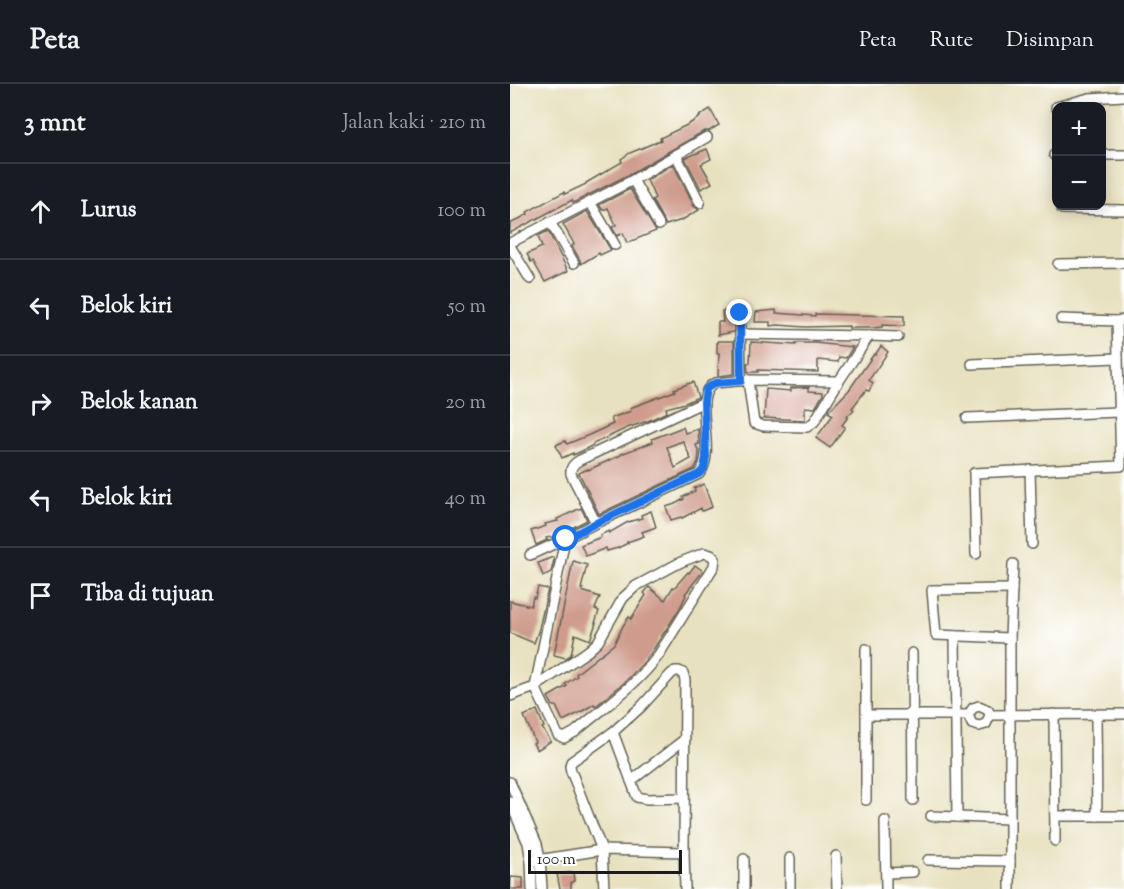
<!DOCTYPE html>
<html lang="id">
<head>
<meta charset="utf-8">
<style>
	:root { --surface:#171b24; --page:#242831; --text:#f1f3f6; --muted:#9ea1a6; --line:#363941 }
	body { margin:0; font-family:"Sorts Mill Goudy",serif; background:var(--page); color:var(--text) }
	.controls { position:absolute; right:18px; top:18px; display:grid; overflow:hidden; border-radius:12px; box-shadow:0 3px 15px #0003 }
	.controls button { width:54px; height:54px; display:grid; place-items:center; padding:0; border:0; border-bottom:2px solid var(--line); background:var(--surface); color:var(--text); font:30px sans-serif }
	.scale { position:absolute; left:18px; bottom:15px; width:154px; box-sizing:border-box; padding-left:6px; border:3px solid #1c1c1c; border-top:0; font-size:16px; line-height:21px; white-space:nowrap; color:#1c1c1c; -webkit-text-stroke:4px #fff; paint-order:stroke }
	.stop { position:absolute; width:18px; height:18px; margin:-14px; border:4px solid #1a73e8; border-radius:50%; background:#fff }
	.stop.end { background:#1a73e8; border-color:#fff; box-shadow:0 2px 6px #0008 }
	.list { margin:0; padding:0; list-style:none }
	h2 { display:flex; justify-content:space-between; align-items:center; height:78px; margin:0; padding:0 24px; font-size:26px }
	h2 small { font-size:20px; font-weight:400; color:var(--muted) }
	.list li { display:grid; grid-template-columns:39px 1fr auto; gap:18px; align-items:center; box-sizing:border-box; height:96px; padding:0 24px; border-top:2px solid var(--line) }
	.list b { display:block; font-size:22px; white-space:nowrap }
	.list em { font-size:20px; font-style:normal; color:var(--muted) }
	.icon { flex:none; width:33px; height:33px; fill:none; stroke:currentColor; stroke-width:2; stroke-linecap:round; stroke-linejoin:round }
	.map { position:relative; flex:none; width:614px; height:805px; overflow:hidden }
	header { display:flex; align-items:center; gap:36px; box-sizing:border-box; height:84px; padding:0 30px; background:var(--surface); border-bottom:2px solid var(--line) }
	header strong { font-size:28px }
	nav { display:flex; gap:33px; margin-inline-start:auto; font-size:21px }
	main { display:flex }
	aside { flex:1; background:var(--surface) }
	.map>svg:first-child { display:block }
	.building { fill:#cf9b8c; fill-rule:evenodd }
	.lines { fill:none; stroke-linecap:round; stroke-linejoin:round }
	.minor-casing { stroke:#636155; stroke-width:12 }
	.minor { stroke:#fff; stroke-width:9 }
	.route { stroke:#1a73e8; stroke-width:8 }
</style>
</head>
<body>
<header>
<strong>Peta</strong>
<nav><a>Peta</a><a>Rute</a><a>Disimpan</a></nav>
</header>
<main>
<aside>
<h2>3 mnt<small>Jalan kaki · 210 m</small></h2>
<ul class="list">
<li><svg class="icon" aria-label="ahead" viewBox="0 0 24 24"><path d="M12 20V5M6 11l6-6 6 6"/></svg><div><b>Lurus</b></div><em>100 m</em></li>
<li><svg class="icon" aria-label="left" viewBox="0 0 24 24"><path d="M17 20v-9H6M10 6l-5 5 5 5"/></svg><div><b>Belok kiri</b></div><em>50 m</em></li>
<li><svg class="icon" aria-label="right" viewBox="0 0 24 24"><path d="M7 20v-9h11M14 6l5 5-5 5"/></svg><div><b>Belok kanan</b></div><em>20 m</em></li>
<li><svg class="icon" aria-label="left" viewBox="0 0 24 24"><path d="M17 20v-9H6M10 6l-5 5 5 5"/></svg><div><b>Belok kiri</b></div><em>40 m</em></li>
<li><svg class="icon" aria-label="arrive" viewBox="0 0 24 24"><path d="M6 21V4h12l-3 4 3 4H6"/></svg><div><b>Tiba di tujuan</b></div></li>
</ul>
</aside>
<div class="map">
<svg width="614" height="805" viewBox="0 0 614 805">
	<rect width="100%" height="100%" fill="#fff"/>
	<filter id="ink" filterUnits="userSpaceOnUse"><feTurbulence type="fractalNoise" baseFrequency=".0167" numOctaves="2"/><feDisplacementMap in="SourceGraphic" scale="12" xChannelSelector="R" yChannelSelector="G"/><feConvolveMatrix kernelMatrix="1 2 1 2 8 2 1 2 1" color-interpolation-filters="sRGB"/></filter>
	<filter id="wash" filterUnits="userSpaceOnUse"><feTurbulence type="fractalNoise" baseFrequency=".008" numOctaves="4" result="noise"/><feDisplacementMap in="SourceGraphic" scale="24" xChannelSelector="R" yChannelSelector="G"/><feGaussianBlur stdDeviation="1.35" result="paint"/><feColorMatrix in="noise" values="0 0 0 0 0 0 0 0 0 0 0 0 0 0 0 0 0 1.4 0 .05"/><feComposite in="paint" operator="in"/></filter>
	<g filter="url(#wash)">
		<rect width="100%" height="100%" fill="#e8e1bf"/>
		<g id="blocks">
			<!-- building -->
			<g class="building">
				<path d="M200 25 209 41 199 47H194L120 90 63 119 62 116 0 149V140L18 130 17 128 54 108 55 110 76 100V99L112 78 111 75 120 69 151 56 150 54 179 40 190 33 189 32Z"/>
				<path d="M197 65 201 75 191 80 202 99 191 105 175 74Z"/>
				<path d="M163 80 184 122 189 126 172 136 156 141 142 116 145 114 137 96Z"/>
				<path d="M120 105 146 147 117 159 113 149 107 152 102 143 106 141 98 124 93 126 89 121Z"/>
				<path d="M77 127 101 166 90 171 89 169 71 180 70 176 62 162 64 160 53 140Z"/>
				<path d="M38 147 58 187 35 198 23 177 21 178 17 170 32 163 28 152Z"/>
				<path d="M266 226V229L305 232V230L394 232V242L372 241V243L362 244H339V242L295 243 268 241 260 242V238H245L246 228Z"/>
				<path d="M212 227H223L224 248 208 251V238H213Z"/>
				<path d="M208 257H224V290L208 292 209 269H207V259H208Z"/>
				<path d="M241 258 286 261V259H305L343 263 336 274 329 273 328 278 308 276V288L248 286V288H238L237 279H240Z"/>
				<path d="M371 262 378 268 359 296 363 299 359 307 356 306 342 324 344 326 337 332 338 333 332 341 335 343 320 364 306 354 323 331 318 328 339 306 364 270 365 271Z"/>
				<path d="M183 298 188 313 175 319 156 324 157 328 140 336 117 344 83 360V361L72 367 63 371V369L52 374 46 361 55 357 57 360 79 351 103 340 101 334 121 327 120 324 165 307 164 305Z"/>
				<path d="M299 303V307L313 308V310L305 324 295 323V336L254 334 256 305 281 307V304Z"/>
				<path d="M173 343 175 349 188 345 189 360 186 361 189 369 188 378 184 385 89 430 69 389 78 385V386L111 371V370L143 358 142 355ZM173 357 181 375 165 384 157 363Z"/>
				<path d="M194 400 202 423 192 427 191 424 172 434 171 433 161 436 156 423 165 420 174 415 173 413 185 407 184 404Z"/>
				<path d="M71 424 77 436 46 452 36 454 37 456 26 461 21 447 36 442 35 440 48 437 47 435Z"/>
				<path d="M141 427 146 443 132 448 134 452 117 458 118 459 108 464 97 467 96 464 76 472 71 461 91 453 90 451 99 447V449L118 438 132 434 131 431Z"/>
				<path d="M43 473 44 476 41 488 33 492 28 479Z"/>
				<path d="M63 477 77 481 71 505H73L72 507 90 513 85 525 89 527 85 539H86L80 556 65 550 61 571 56 574 44 571Z"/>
				<path d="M185 481 193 487 175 510 176 511 170 524 141 569 134 578 115 598 86 622 84 620 71 628 53 637 46 622H43L38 613 57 602 55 600 67 592 66 590 104 560 114 540 119 533 121 535 136 511 134 509 139 503 155 516 163 503 164 504 178 488 179 489Z"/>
				<path d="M28 503 38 505 29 545 24 559 0 549V517L21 522 23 513 25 514Z"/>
				<path d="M27 626 34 643 32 644 41 657 27 666 23 659 25 658 14 632Z"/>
				<path d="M63 788 64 797 61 798V805H50L47 790Z"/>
				<path d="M1 793 13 794V805H1Z"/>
			</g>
		</g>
	</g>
	<g filter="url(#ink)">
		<use href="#blocks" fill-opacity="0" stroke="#636155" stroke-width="1.5"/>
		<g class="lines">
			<defs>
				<g id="minor">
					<path d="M546 23 579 14 614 12"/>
					<path d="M166 71 190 119"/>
					<path d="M544 71H546"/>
					<path d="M592 71H614"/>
					<path d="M123 96 149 141"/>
					<path d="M80 118 105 161"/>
					<path d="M552 125 614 126"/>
					<path d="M40 138 64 179"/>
					<path d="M0 159 123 96 197 53"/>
					<path d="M0 162 20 195"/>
					<path d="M548 180 614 179"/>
					<path d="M230 229 231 297"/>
					<path d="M551 235 607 237"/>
					<path d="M230 250 359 252 329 297 304 338 300 341 297 343 253 342 244 339 238 296"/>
					<path d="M359 252 388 253"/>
					<path d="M462 280 608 274"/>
					<path d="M457 334 609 328"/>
					<path d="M520 386 522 460"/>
					<path d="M86 439 61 390C60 383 64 379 70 376L194 318"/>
					<path d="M466 470 464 389 611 382 607 237 614 236"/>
					<path d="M20 471 55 455"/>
					<path d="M445 552 447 733"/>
					<path d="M500 554 426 551 422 506 502 505"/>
					<path d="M356 565V716"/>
					<path d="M402 569 403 716"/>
					<path d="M0 612 25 603 78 567 88 558 113 514 126 502 171 478 194 469 201 471 205 475 204 482 148 572C126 602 93 624 65 648L54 654 48 651 25 603 55 455 86 439 189 390C209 367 179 311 205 299L238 296 329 297"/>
					<path d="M544 630 545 757"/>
					<path d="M356 631H458L463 624 469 622 478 626 480 631 614 630"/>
					<path d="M458 631 462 640 469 642 476 640 480 631"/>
					<path d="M586 631 587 732"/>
					<path d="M103 648 127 713 137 715 174 714"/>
					<path d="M121 697 175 655"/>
					<path d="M0 698 27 760 30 774 32 805"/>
					<path d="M0 718 18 759 21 777 22 805"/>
					<path d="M421 732 500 735"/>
					<path d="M545 732H614"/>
					<path d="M375 737 376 805"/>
					<path d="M326 772 327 805"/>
					<path d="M234 775V805"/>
					<path d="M418 776 500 777"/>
					<path d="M21 777 92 766 174 768"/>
					<path d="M376 789 403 788"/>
					<path d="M94 805 92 766 61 687 60 682 61 678 103 648 131 623 161 590 165 587H169L173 589 175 596 174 768 175 805"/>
					<path d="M280 805V774"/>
					<path d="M500 805V554L503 480"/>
				</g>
			</defs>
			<!-- minor casing -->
			<use href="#minor" class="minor-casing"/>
			<!-- minor -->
			<use href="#minor" class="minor"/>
		</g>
	</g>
	<g class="lines" filter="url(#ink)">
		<!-- route -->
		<path class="route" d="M56 455 86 439 189 390 194 385 196 373 194 318 196 305 205 299 231 297 230 229"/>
	</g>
</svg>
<div class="controls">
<button>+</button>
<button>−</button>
</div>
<div class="scale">100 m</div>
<div class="stop" style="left:56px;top:455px"></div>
<div class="stop end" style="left:230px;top:229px"></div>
</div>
</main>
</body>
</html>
